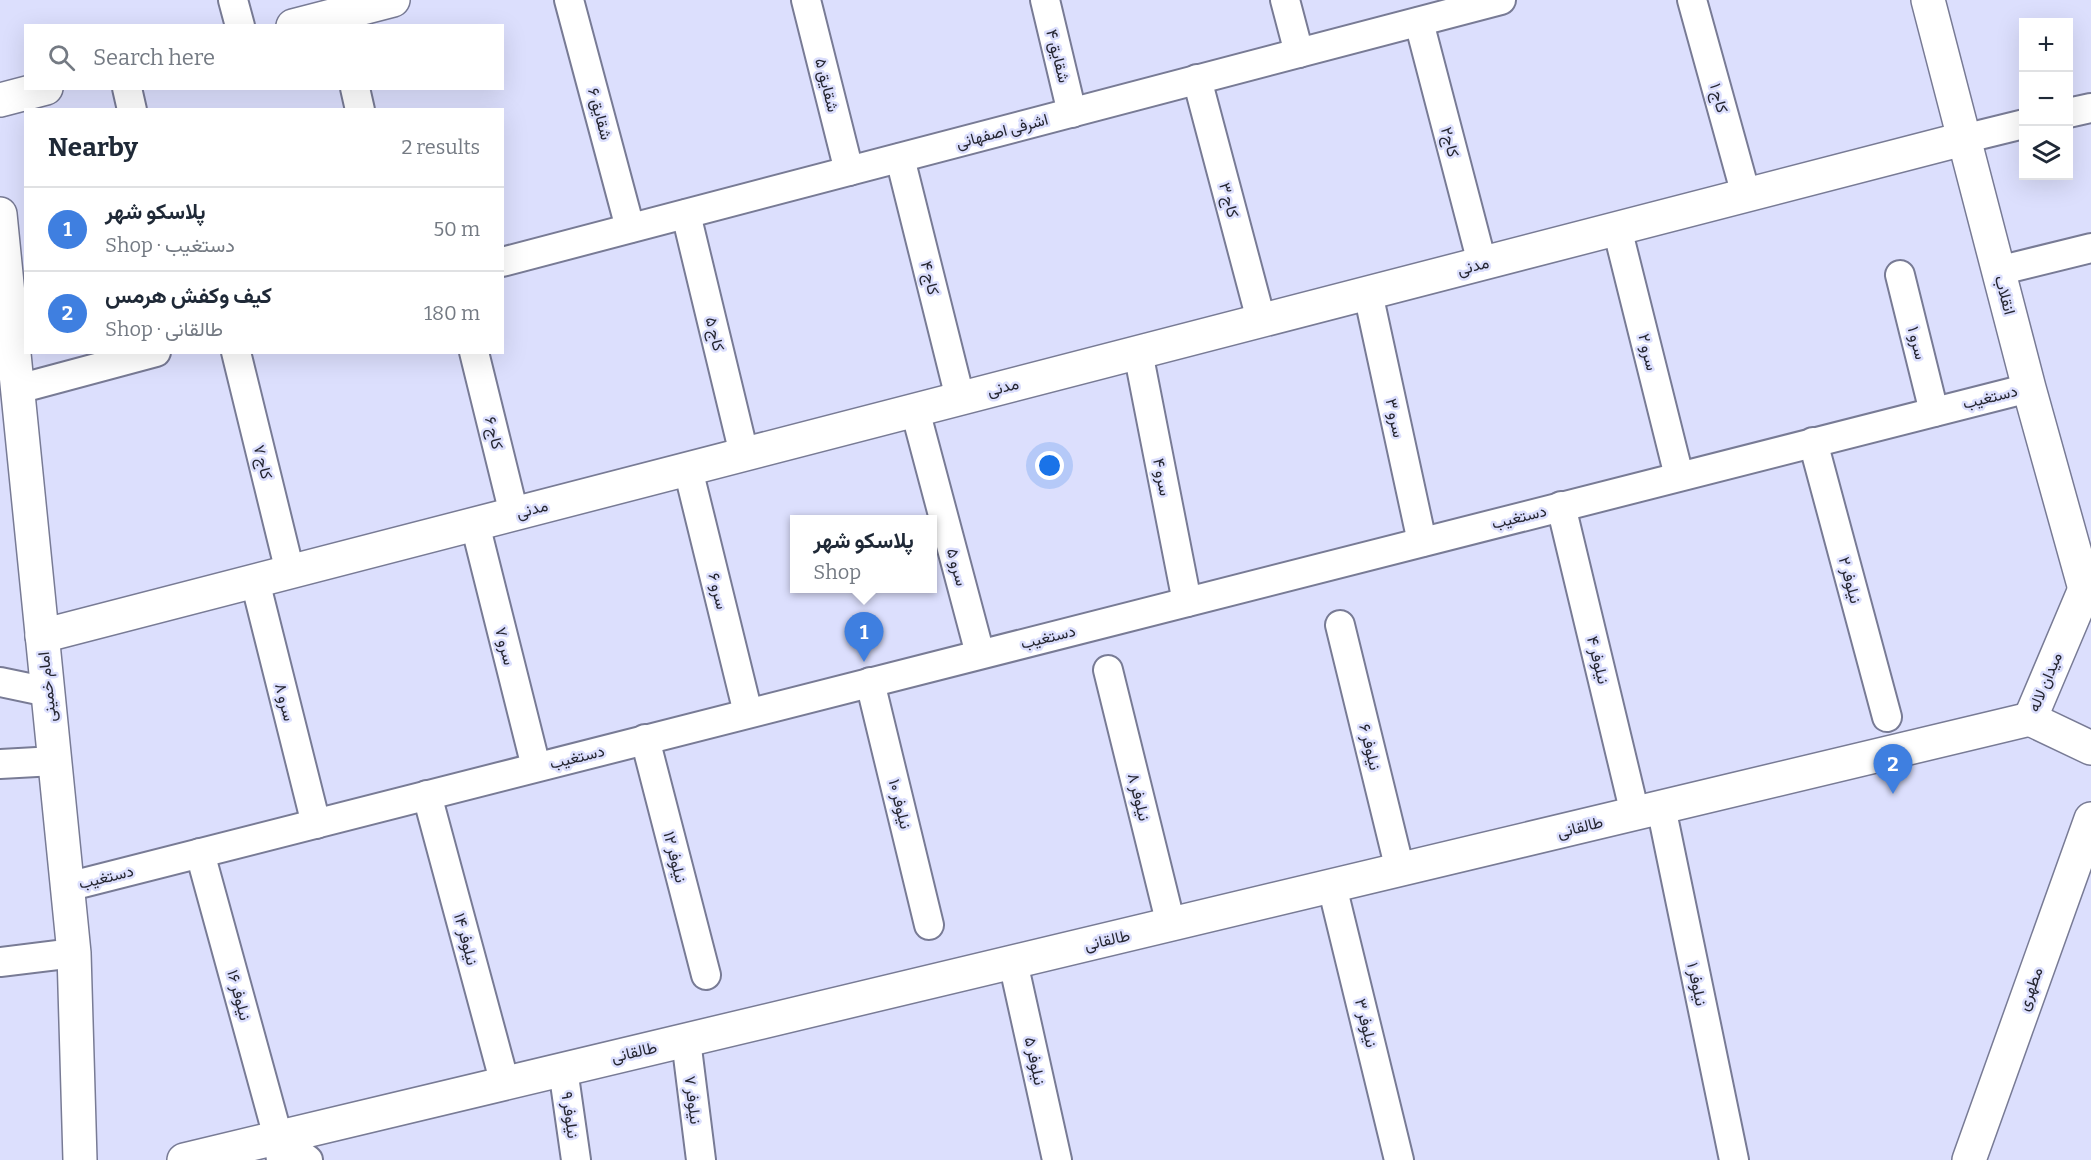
<!DOCTYPE html>
<html lang="en">
<head>
<meta charset="utf-8">
<style>
	:root { --surface:#fff; --page:#f2f2f3; --text:#1f2937; --muted:#747a83; --line:#e0e1e3; --accent:#2563eb }
	body { margin:0; font-family:Bitter,Vazirmatn,serif; background:var(--page); color:var(--text) }
	.controls { position:absolute; right:18px; top:18px; display:grid; overflow:hidden; border-radius:0px; box-shadow:0 6px 24px #0002 }
	.controls button { width:54px; height:54px; display:grid; place-items:center; padding:0; border:0; border-bottom:2px solid var(--line); background:var(--surface); color:var(--text); font:30px sans-serif }
	.you { position:absolute; left:1050px; top:466px; width:21px; height:21px; margin:-15px; border:4px solid #fff; border-radius:50%; background:#1a73e8; box-shadow:0 0 0 9px #1a73e833 }
	.badge { display:grid; place-items:center; width:39px; height:39px; border-radius:50%; background:var(--accent); color:#fff; font-size:20px; font-weight:700 }
	.pin { position:absolute; translate:-50% -50px; filter:drop-shadow(0 2px 3px #0008) }
	.pin::after { content:''; position:absolute; top:32px; width:21px; height:18px; background:inherit; clip-path:polygon(0 0,100% 0,50% 100%) }
	.popup { position:absolute; left:790px; top:515px; width:147px; height:78px; box-sizing:border-box; display:grid; place-content:center; border-radius:0px; background:var(--surface); filter:drop-shadow(0 2px 4px #0005); font-size:20px; white-space:nowrap; color:var(--muted) }
	.popup b { font-size:22px; color:var(--text) }
	.popup::after { content:''; position:absolute; left:50%; top:100%; margin-left:-12px; border:12px solid transparent; border-top-color:var(--surface) }
	.list { margin:0; padding:0; list-style:none }
	h2 { display:flex; justify-content:space-between; align-items:center; height:78px; margin:0; padding:0 24px; font-size:26px }
	h2 small { font-size:20px; font-weight:400; color:var(--muted) }
	.list li { display:grid; grid-template-columns:39px 1fr auto; gap:18px; align-items:center; box-sizing:border-box; height:84px; padding:0 24px; border-top:2px solid var(--line) }
	.list b { display:block; font-size:22px; white-space:nowrap }
	.list p { margin:0; font-size:20px; white-space:nowrap; color:var(--muted) }
	.list em { font-size:20px; font-style:normal; color:var(--muted) }
	.icon { flex:none; width:33px; height:33px; fill:none; stroke:currentColor; stroke-width:2; stroke-linecap:round; stroke-linejoin:round }
	.map { position:relative; flex:none; width:2091px; height:1160px; overflow:hidden }
	.search { position:absolute; background:var(--surface); box-shadow:0 6px 24px #0002; left:24px; top:24px; width:480px; height:66px; display:flex; align-items:center; gap:15px; box-sizing:border-box; padding:0 21px; border-radius:0px; color:var(--muted); font-size:22px }
	.panel { position:absolute; background:var(--surface); box-shadow:0 6px 24px #0002; left:24px; top:108px; width:480px; height:246px; border-radius:0px }
	.map>svg:first-child { display:block }
	.lines { fill:none; stroke-linecap:round; stroke-linejoin:round }
	.minor-casing { stroke:#787b95; stroke-width:32 }
	.tertiary-casing { stroke:#787b95; stroke-width:36 }
	.minor { stroke:#fff; stroke-width:28 }
	.tertiary { stroke:#fff; stroke-width:33 }
	.labels { text-anchor:middle; dominant-baseline:central; stroke-width:5; stroke-linejoin:round; paint-order:stroke }
	.street-label { font-size:16px; fill:#252631; stroke:#dcdffd }
</style>
</head>
<body>
<div class="map">
<svg width="2091" height="1160" viewBox="0 0 2091 1160">
	<rect width="100%" height="100%" fill="#dcdffd"/>
	<g class="lines">
		<defs>
			<g id="minor">
				<path d="M233 0 240 26"/>
				<path d="M569 0 630 228"/>
				<path d="M806 0 849 171"/>
				<path d="M1045 0 1072 113"/>
				<path d="M1285 0 1299 53"/>
				<path d="M1692 0 1746 195"/>
				<path d="M1419 22 1482 263"/>
				<path d="M1197 79 1261 320"/>
				<path d="M127 88 132 110"/>
				<path d="M355 88 360 110"/>
				<path d="M2068 113 2091 108"/>
				<path d="M1963 139 2024 124"/>
				<path d="M900 158 960 398"/>
				<path d="M686 214 744 454"/>
				<path d="M1617 228 1679 476"/>
				<path d="M502 262 1501 0"/>
				<path d="M1998 271 2091 248"/>
				<path d="M1900 275 1934 412"/>
				<path d="M1368 293 1422 542"/>
				<path d="M236 352 290 572"/>
				<path d="M474 352 514 514"/>
				<path d="M1138 352 1187 602"/>
				<path d="M18 389 156 352"/>
				<path d="M915 410 980 654"/>
				<path d="M1813 442 1887 717"/>
				<path d="M688 469 748 713"/>
				<path d="M1561 506 1635 814"/>
				<path d="M475 524 536 767"/>
				<path d="M255 581 316 824"/>
				<path d="M1340 625 1400 870"/>
				<path d="M1108 670 1171 925"/>
				<path d="M0 682 48 692"/>
				<path d="M870 682 929 925"/>
				<path d="M645 739 706 975"/>
				<path d="M0 764 55 761"/>
				<path d="M427 795 505 1084"/>
				<path d="M1661 807 1734 1160"/>
				<path d="M200 853 278 1137 281 1160"/>
				<path d="M1332 886 1399 1160"/>
				<path d="M67 887 2029 388"/>
				<path d="M0 962 74 953"/>
				<path d="M1013 962 1057 1160"/>
				<path d="M686 1040 701 1160"/>
				<path d="M563 1069 576 1160"/>
				<path d="M278 1137 308 1160"/>
			</g>
			<g id="tertiary">
				<path d="M1928 0 2029 388 2085 589"/>
				<path d="M293 26 393 0"/>
				<path d="M0 100 46 88"/>
				<path d="M0 214 74 953 80 1160"/>
				<path d="M42 636 1963 139"/>
				<path d="M2030 719 2085 589"/>
				<path d="M2030 719 2091 748"/>
				<path d="M184 1160 2030 719"/>
				<path d="M1969 1160 2091 819"/>
			</g>
		</defs>
		<!-- minor casing -->
		<use href="#minor" class="minor-casing"/>
		<!-- tertiary casing -->
		<use href="#tertiary" class="tertiary-casing"/>
		<!-- minor -->
		<use href="#minor" class="minor"/>
		<!-- tertiary -->
		<use href="#tertiary" class="tertiary"/>
	</g>
	<g class="labels">
		<!-- street labels -->
		<g class="street-label">
			<text transform="translate(1058 56) rotate(76)">شقایق ۴</text>
			<text transform="translate(827 85) rotate(76)">شقایق ۵</text>
			<text transform="translate(1719 98) rotate(75)">کاج ۱</text>
			<text transform="translate(600 114) rotate(75)">شقایق ۶</text>
			<text transform="translate(1002 131) rotate(-15)">اشرفی اصفهانی</text>
			<text transform="translate(1450 142) rotate(75)">کاج۲</text>
			<text transform="translate(1229 200) rotate(75)">کاج ۳</text>
			<text transform="translate(1473 266) rotate(-15)">مدنی</text>
			<text transform="translate(930 278) rotate(76)">کاج ۴</text>
			<text transform="translate(2005 295) rotate(75)">انقلاب</text>
			<text transform="translate(715 334) rotate(76)">کاج ۵</text>
			<text transform="translate(1917 343) rotate(76)">سرو ۱</text>
			<text transform="translate(1648 352) rotate(76)">سرو ۲</text>
			<text transform="translate(1003 387) rotate(-14)">مدنی</text>
			<text transform="translate(1990 397) rotate(-14)">دستغیب</text>
			<text transform="translate(1395 418) rotate(78)">سرو ۳</text>
			<text transform="translate(494 433) rotate(76)">کاج ۶</text>
			<text transform="translate(263 462) rotate(76)">کاج ۷</text>
			<text transform="translate(1162 477) rotate(79)">سرو ۴</text>
			<text transform="translate(532 509) rotate(-15)">مدنی</text>
			<text transform="translate(1519 517) rotate(-14)">دستغیب</text>
			<text transform="translate(957 567) rotate(75)">سرو ۵</text>
			<text transform="translate(1850 580) rotate(75)">نیلوفر ۲</text>
			<text transform="translate(718 591) rotate(76)">سرو ۶</text>
			<text transform="translate(1048 637) rotate(-14)">دستغیب</text>
			<text transform="translate(505 646) rotate(76)">سرو ۷</text>
			<text transform="translate(1598 660) rotate(76)">نیلوفر ۴</text>
			<text transform="translate(2045 682) rotate(-67)">میدان لاله</text>
			<text transform="translate(47 687) rotate(-96)">امام خمینی</text>
			<text transform="translate(285 702) rotate(76)">سرو ۸</text>
			<text transform="translate(1370 747) rotate(76)">نیلوفر ۶</text>
			<text transform="translate(577 757) rotate(-14)">دستغیب</text>
			<text transform="translate(1139 797) rotate(76)">نیلوفر ۸</text>
			<text transform="translate(900 804) rotate(76)">نیلوفر ۱۰</text>
			<text transform="translate(1580 827) rotate(-14)">طالقانی</text>
			<text transform="translate(675 857) rotate(76)">نیلوفر ۱۲</text>
			<text transform="translate(106 877) rotate(-14)">دستغیب</text>
			<text transform="translate(466 939) rotate(75)">نیلوفر ۱۴</text>
			<text transform="translate(1107 940) rotate(-13)">طالقانی</text>
			<text transform="translate(1697 984) rotate(78)">نیلوفر ۱</text>
			<text transform="translate(2030 989) rotate(-70)">مطهری</text>
			<text transform="translate(239 995) rotate(75)">نیلوفر ۱۶</text>
			<text transform="translate(1366 1023) rotate(76)">نیلوفر ۳</text>
			<text transform="translate(634 1052) rotate(-13)">طالقانی</text>
			<text transform="translate(1035 1061) rotate(78)">نیلوفر ۵</text>
			<text transform="translate(693 1100) rotate(83)">نیلوفر ۷</text>
			<text transform="translate(570 1115) rotate(82)">نیلوفر ۹</text>
		</g>
	</g>
</svg>
<div class="controls">
<button>+</button>
<button>−</button>
<button><svg class="icon" aria-label="layers" viewBox="0 0 24 24"><path d="M12 4l9 5-9 5-9-5zM3 14l9 5 9-5"/></svg></button>
</div>
<div class="you"></div>
<div class="pin badge" style="left:864px;top:662px;background:#3f7fe0">1</div>
<div class="popup"><b>پلاسکو شهر</b>Shop</div>
<div class="pin badge" style="left:1893px;top:794px;background:#3f7fe0">2</div>
<div class="search"><svg class="icon" aria-label="search" viewBox="0 0 24 24"><circle cx="10" cy="10" r="6"/><path d="M15 15l6 6"/></svg>Search here</div>
<section class="panel">
<h2>Nearby<small>2 results</small></h2>
<ul class="list">
<li><span class="badge" style="background:#3f7fe0">1</span><div><b>پلاسکو شهر</b><p>Shop · دستغیب</p></div><em>50 m</em></li>
<li><span class="badge" style="background:#3f7fe0">2</span><div><b>کیف و‌کفش هرمس</b><p>Shop · طالقانی</p></div><em>180 m</em></li>
</ul>
</section>
</div>
</body>
</html>
